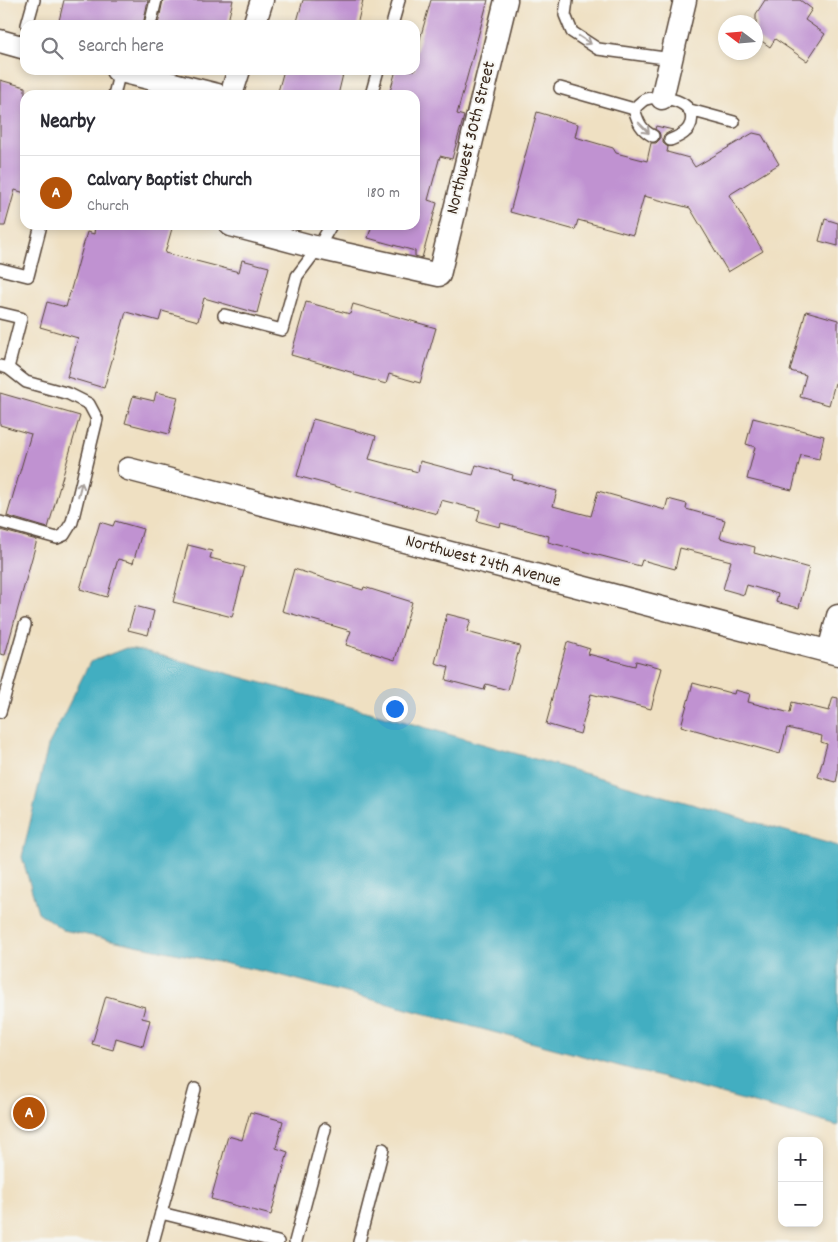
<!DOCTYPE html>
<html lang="en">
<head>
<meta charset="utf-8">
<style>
	:root { --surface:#fff; --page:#f2f2f3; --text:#2b2b33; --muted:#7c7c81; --line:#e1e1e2; --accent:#b45309 }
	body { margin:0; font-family:Dekko,sans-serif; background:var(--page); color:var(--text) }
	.controls { position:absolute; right:15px; bottom:15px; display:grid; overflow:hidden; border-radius:10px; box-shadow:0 2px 8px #0003 }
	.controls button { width:45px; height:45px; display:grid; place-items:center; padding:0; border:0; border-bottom:1px solid var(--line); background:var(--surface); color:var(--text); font:25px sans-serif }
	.compass { position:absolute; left:718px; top:15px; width:45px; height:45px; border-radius:50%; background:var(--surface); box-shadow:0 2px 8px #0003; rotate:286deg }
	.you { position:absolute; left:394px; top:708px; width:18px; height:18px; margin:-12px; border:4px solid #fff; border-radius:50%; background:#1a73e8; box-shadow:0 0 0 8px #1a73e833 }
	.badge { display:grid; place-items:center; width:32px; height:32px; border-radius:50%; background:var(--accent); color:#fff; font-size:16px; font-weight:700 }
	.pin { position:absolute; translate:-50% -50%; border:2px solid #fff; box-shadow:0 1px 5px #0006 }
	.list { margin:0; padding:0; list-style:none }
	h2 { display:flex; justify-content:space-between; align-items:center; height:65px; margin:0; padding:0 20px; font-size:21px }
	h2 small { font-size:16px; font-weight:400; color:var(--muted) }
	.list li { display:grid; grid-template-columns:32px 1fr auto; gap:15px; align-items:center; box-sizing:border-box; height:75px; padding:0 20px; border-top:1px solid var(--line) }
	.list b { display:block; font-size:19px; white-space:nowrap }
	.list p { margin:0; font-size:16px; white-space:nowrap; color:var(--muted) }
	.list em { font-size:16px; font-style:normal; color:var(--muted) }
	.icon { flex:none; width:28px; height:28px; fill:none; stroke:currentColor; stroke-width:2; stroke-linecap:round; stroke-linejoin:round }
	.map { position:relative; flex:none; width:838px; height:1242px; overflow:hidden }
	.search { position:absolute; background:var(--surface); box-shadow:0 2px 8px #0003; left:20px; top:20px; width:400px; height:55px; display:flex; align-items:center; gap:12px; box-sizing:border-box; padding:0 18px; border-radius:15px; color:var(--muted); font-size:19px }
	.panel { position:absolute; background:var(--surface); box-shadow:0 2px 8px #0003; left:20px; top:90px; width:400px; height:140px; border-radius:15px }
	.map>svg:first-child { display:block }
	.water { fill:#42aec1; stroke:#3e6c70 }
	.building { fill:#c092d1 }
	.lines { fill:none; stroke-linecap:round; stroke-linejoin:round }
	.lane-casing { stroke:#564537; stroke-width:14 }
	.street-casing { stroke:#564537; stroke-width:25 }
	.lane { stroke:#fff; stroke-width:11 }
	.street { stroke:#fff; stroke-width:22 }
	.oneway { stroke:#a79f9a }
	.labels { text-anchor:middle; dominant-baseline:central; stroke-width:4; stroke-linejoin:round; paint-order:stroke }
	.street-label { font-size:18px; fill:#3b2a1e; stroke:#f6f6f2 }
</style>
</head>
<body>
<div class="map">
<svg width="838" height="1242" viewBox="0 0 838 1242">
	<rect width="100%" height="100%" fill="#f6f6f2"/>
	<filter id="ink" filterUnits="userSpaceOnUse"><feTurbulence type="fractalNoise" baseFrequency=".02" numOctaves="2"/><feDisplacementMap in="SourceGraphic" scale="10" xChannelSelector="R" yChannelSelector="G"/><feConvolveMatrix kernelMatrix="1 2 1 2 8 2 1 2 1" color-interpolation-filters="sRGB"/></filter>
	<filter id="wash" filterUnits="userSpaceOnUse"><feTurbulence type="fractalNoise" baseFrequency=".0096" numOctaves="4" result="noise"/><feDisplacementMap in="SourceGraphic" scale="20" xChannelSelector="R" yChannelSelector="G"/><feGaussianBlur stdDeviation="1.12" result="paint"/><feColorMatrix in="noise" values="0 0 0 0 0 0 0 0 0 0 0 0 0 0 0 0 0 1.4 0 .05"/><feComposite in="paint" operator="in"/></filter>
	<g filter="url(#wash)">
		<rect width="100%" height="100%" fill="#efe0c2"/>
		<!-- water -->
		<path class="water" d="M126 648 141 650 413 724 838 846V1126L579 1055 276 974 63 930 38 912 22 857 48 746 90 662Z"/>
		<g id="blocks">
			<!-- building -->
			<g class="building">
				<path d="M64 0H148L143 25H58Z"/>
				<path d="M163 0H233L227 25H158Z"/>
				<path d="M303 0H363L357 25H296Z"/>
				<path d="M431 0H488L457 114 464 116 452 159 440 156 428 200 437 203 422 258 415 256V251L368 238 372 225H415V95H389L396 70H415V56Z"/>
				<path d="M765 0H800L812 9 805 20 825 34 807 61 775 39 770 47 756 37V14Z"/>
				<path d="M284 70H344L338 95H277Z"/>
				<path d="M0 80 25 87V193L15 190 5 226H0Z"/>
				<path d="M537 112 578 124 575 137 613 148 616 153 647 161 651 143H656L660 139V135L659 132 655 129 656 126 673 130 664 135 663 138V143L668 147 667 152 689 158 695 167 753 133 762 135 779 164 729 195 763 251 728 272 690 208 644 196 633 235 578 220 575 230 510 212Z"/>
				<path d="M825 219 838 223V246L819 241Z"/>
				<path d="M95 225H173L165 253 239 272 242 260 269 267 257 313 204 298 198 321 162 311 159 321 126 312 104 388 67 377 78 338 40 327 47 302 66 307 87 232 94 234Z"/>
				<path d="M306 302 350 314 353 304 436 328 420 383 389 374 386 384 354 375V373L291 355Z"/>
				<path d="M806 311 838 320V384L835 383 829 405 800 397 806 375 790 371Z"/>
				<path d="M156 392 178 397 169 434 125 423 133 396 154 401Z"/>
				<path d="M0 393 80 416 48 528 7 516 31 434 0 425Z"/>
				<path d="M753 418 824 436 819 459 801 455 792 490 747 479 755 447 746 444Z"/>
				<path d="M313 419 376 436 369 459 418 472 420 461 473 475 476 465 513 475 512 479 557 491 553 506 591 516 598 491 665 510 668 499 687 504 686 509 725 520 720 538 755 547 754 553 809 568 799 608 776 602 778 594 747 585 744 595 723 589 731 561 680 548 675 569 642 560 640 566 548 542 549 536 501 523 500 527 477 521 480 510 441 500 437 514 297 476Z"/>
				<path d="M115 521 143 529 133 563 118 559 107 597 80 589 100 522 113 526Z"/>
				<path d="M0 530 37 540 5 655 0 654Z"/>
				<path d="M188 545 212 551 210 558 245 567 232 617 173 602Z"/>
				<path d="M294 569 363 590 364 587 412 602 395 660 346 645 351 631 282 611Z"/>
				<path d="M135 606 154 611 148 635 128 630Z"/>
				<path d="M447 614 471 620 467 632 520 646 508 690 486 684 484 690 446 680 449 667 435 663Z"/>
				<path d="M567 642 590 649 588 654 635 666 636 661 662 668 651 709 591 694 580 734 546 724 551 706 550 705Z"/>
				<path d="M693 683 734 694 735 690 750 694 748 702 790 713 792 702 829 711 833 697 838 698V773L836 782 818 777 827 744 821 742 822 736 787 728 780 754 681 726Z"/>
				<path d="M106 996 145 1007 142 1018 150 1020 143 1046 116 1038 113 1050 92 1044Z"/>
				<path d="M250 1112 283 1121 276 1148 288 1152 271 1215 211 1199 228 1136 242 1140Z"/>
			</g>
		</g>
	</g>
	<g filter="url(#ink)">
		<use href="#blocks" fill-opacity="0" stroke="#564537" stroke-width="1"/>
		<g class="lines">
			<defs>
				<g id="lane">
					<path d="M567 0 565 15 572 32 598 49 672 59"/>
					<path d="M27 25 34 0"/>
					<path d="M150 25 156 0"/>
					<path d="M392 25 399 0"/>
					<path d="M560 88 634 109"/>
					<path d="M114 95 120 71"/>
					<path d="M371 95 378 70"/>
					<path d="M690 110 734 122"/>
					<path d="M653 136C641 130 638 122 634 109 638 105 641 101 646 99 661 94 697 101 691 123 690 126 688 130 685 132 681 136 675 138 670 140"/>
					<path d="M0 269 28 276 41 225"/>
					<path d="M0 313 21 318 8 368"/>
					<path d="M224 315 282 330 297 276 318 248 331 225"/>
					<path d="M0 366 8 368 26 382 69 394 89 404 97 419 72 522 64 535 57 538 0 522"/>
					<path d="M0 712 25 625"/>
					<path d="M161 1213 195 1089"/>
					<path d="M153 1242 161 1213 278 1242"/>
					<path d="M295 1242 325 1129"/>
					<path d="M359 1242 383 1149"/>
				</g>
				<g id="street">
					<path d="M254 25 262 0"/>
					<path d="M0 41 25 48"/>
					<path d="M117 70 217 95"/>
					<path d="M231 95 239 70"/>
					<path d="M662 98 685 0"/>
					<path d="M231 225 318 248 439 275 506 0"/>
					<path d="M128 469 838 654"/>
					<path d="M829 651 838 616"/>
				</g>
			</defs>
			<!-- lane casing -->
			<use href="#lane" class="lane-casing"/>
			<!-- street casing -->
			<use href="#street" class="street-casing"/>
			<!-- lane -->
			<use href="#lane" class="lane"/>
			<!-- street -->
			<use href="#street" class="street"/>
		</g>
		<!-- one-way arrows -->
		<defs><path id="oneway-shaft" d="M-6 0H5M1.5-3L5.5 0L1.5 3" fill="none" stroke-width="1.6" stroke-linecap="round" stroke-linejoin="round" transform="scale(1.25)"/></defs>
		<g class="oneway">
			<use href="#oneway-shaft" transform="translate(585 40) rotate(33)"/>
			<use href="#oneway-shaft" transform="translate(644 128) rotate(46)"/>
			<use href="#oneway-shaft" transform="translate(80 489) rotate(-76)"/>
		</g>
	</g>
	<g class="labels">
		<!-- street labels -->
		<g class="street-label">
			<text transform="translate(472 138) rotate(-76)">Northwest 30th Street</text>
			<text transform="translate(483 562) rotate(15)">Northwest 24th Avenue</text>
		</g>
	</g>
</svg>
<div class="controls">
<button>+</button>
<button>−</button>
</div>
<svg class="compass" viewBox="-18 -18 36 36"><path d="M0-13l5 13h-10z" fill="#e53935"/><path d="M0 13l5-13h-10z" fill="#7c7c81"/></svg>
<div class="you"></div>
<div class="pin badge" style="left:29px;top:1113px">A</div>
<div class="search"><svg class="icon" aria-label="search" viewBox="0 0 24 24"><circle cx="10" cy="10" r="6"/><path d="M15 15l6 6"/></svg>Search here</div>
<section class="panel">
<h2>Nearby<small></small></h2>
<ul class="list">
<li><span class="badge">A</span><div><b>Calvary Baptist Church</b><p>Church</p></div><em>180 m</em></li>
</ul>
</section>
</div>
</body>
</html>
